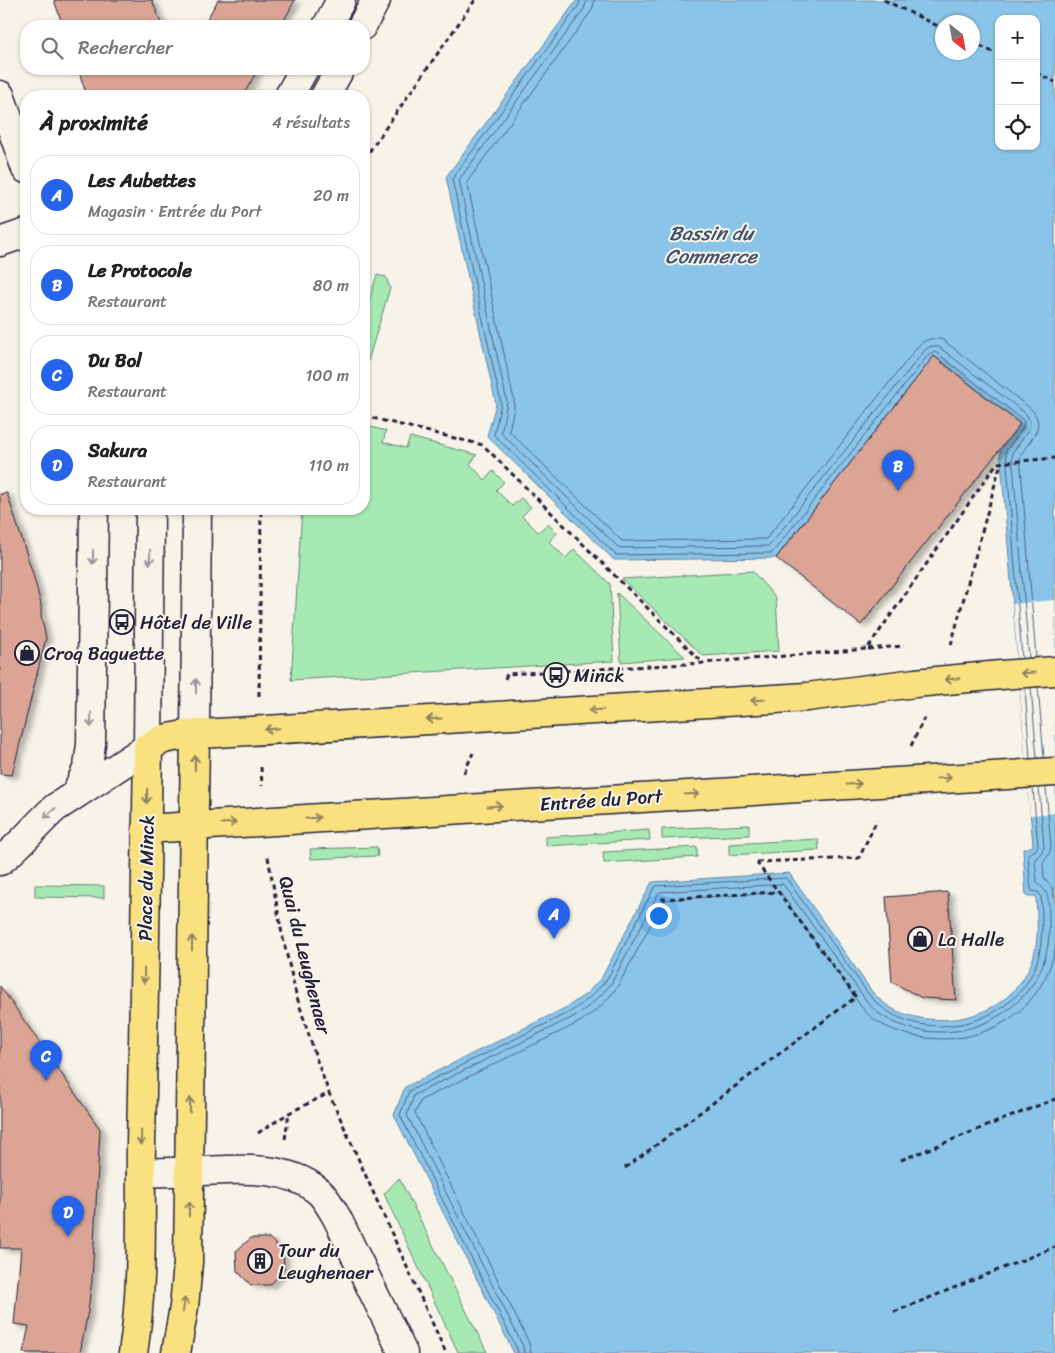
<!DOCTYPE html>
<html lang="fr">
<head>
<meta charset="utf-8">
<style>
	:root { --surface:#fff; --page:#f2f2f2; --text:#222; --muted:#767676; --line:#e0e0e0; --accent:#2563eb }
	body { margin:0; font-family:Sriracha,sans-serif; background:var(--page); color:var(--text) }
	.controls { position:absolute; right:15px; top:15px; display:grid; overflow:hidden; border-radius:10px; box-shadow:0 1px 4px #0004 }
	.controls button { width:45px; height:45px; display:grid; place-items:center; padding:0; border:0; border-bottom:1px solid var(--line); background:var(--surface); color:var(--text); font:25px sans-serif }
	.compass { position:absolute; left:935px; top:15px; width:45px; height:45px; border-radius:50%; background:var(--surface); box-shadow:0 1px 4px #0004; rotate:149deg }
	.you { position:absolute; left:658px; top:915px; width:18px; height:18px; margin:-12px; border:4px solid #fff; border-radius:50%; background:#1a73e8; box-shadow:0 0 0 8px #1a73e833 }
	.badge { display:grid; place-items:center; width:32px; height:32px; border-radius:50%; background:var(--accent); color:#fff; font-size:16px; font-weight:700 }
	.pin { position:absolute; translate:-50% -41px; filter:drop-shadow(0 1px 2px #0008) }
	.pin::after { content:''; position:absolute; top:26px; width:18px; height:15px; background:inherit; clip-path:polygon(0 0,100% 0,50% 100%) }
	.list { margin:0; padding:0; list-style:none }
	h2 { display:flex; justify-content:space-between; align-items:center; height:65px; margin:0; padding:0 20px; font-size:21px }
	h2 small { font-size:16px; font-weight:400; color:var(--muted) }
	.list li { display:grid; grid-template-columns:32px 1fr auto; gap:15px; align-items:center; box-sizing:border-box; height:80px; margin:0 10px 10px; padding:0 10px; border:1px solid var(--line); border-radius:20px }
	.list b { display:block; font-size:19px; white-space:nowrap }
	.list p { margin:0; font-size:16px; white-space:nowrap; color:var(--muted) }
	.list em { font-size:16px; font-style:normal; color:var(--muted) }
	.icon { flex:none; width:28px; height:28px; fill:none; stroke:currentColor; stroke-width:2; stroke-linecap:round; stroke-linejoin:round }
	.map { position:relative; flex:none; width:1055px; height:1353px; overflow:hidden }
	.search { position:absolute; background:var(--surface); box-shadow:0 1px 4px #0004; left:20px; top:20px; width:350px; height:55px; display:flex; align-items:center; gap:12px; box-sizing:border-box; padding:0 18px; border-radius:20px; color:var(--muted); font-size:19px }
	.panel { position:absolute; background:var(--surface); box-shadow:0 1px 4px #0004; left:20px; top:90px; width:350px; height:425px; border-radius:20px }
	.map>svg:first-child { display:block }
	.green { fill:#a7e9b2; stroke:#648676 }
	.water { fill:#8ac5e9; stroke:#6084a3; fill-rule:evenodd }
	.pier { fill:#f7f3e8 }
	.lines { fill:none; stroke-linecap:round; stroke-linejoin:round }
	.shore { stroke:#4c6381; stroke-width:1 }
	.building { fill:#dba494; stroke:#22223b; filter:url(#shadow) }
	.minor-casing { stroke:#22223b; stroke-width:31 }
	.major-casing { stroke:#22223b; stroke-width:31 }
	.path { stroke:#22223b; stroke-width:3; stroke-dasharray:5 4; stroke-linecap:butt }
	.minor { stroke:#f7f3e8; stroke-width:28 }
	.major { stroke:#fae180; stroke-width:28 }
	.oneway { stroke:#97959a }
	.oneway2 { stroke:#8e825e }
	.labels { text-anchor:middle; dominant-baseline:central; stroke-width:4; stroke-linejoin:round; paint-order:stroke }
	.poi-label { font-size:19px; fill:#22223b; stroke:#f7f3e8; text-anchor:start }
	.street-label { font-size:19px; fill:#22223b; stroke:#f7f3e8 }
	.water-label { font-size:20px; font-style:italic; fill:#41536f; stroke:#f7f3e8 }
</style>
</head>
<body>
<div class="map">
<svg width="1055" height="1353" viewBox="0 0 1055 1353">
	<defs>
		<filter id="shadow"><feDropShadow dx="5.5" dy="3" stdDeviation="2.5" flood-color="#0004"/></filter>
	</defs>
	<rect width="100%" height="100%" fill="#f7f3e8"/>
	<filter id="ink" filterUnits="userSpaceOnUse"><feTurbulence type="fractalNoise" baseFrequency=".02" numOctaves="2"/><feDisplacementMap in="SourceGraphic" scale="10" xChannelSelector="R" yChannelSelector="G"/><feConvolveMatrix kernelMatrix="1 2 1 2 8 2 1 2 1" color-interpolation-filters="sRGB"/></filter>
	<g filter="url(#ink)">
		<!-- green -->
		<g class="green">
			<path d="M377 275 386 277 390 288 364 374V317Z"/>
			<path d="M364 425 386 431 383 442 406 448 410 437 477 455 470 464 485 480 493 471 504 482 496 490 512 506 521 498 531 507 522 516 538 532 548 524 557 533 549 542 566 558 574 549 610 584 614 661 291 680 302 509H364Z"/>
			<path d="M752 571 776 598 779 651 703 656 622 579Z"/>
			<path d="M617 593 685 657 621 662Z"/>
			<path d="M749 825V835L662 839V829Z"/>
			<path d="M649 830 650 840 546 846V837Z"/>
			<path d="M818 839 819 850 729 855V844Z"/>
			<path d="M377 847 378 856 311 859 310 849Z"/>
			<path d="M697 847V857L604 863 603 852Z"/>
			<path d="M35 885 104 886V898L35 897Z"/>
			<path d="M399 1178 487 1352H458L384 1194Z"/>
		</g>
		<!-- water -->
		<path class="water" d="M577 0H1055V1353H514L394 1115 405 1087 567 1007 586 994 602 977 652 882 789 873 873 993C877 996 880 1001 884 1003 897 1013 912 1017 927 1019 970 1024 1013 1006 1031 964 1040 943 1037 919 1036 896H1026L1023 849 1033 846 1000 449 1019 424 934 357 776 558 614 560 487 436 496 404 446 177ZM999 19H1036V146H999ZM942 22H972V52H942Z"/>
		<!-- pier -->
		<path class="pier" d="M1055 600V813L1030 815 1013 604Z"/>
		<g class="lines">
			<!-- shore -->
			<g class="shore">
				<path d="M580 0 579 5 452 179 501 403 494 435 616 555 772 553 929 354 933 352 937 353 1022 419 1024 422 1023 428 1006 451 1022 658"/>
				<path d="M587 0 584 9 459 180 507 402 501 433 619 548 769 546 925 350 931 346 939 347 1026 414 1030 421 1029 430 1012 453 1029 658"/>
				<path d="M594 0 593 7 590 13 467 182 514 400V408L509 431 622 541 766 539 919 345C926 339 934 337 943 340L1031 409C1048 427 1029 440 1020 456L1036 657"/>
				<path d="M1038 687 1044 758"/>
				<path d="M1025 688 1030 759"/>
				<path d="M1031 688 1037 758"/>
				<path d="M1046 788 1051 847 1049 854 1043 863 1044 878 1052 888 1055 900"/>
				<path d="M518 1353 517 1349 400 1115 409 1091 570 1012C584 1003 596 993 607 979L654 888 656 886 786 878 869 995C878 1005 888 1013 900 1018 949 1039 1017 1017 1036 965 1044 942 1042 920 1041 896L1038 892 1032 891 1031 889 1028 855 1029 853 1036 850 1038 846 1033 788"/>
				<path d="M524 1353 523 1346 407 1115 414 1095 573 1017C588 1008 601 997 612 982L658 894 660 892 783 884 865 999C869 1004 873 1009 878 1013 933 1051 1013 1030 1041 969 1048 953 1050 935 1049 917 1048 900 1051 894 1037 883L1035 859 1042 852 1044 846 1039 788"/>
				<path d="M531 1353 529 1343 415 1113 421 1100 576 1024C593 1014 607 1002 618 986L664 900 780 892 860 1005C864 1010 868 1015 873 1019 890 1030 907 1036 927 1038 987 1045 1043 1010 1055 949"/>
			</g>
		</g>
		<!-- building -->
		<g class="building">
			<path d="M54 0H152L162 26H63Z"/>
			<path d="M218 0H295L281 26H203Z"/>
			<path d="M78 69H178L179 70 180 69H258L243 96H87Z"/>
			<path d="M934 356 1020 424 861 625 776 558Z"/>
			<path d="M7 493 33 574 41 604V616L46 638 12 775 0 774V494Z"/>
			<path d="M948 892 956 1000 922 998 892 982 886 897Z"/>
			<path d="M0 986 100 1129 92 1280 88 1311 80 1353H23L29 1326 14 1324 21 1248H0Z"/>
			<path d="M251 1238H269L283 1251 284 1270 270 1285H251L237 1271 236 1251Z"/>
		</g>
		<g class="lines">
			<defs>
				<g id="minor">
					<path d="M327 26 341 0"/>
					<path d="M362 26 376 0"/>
					<path d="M0 95 26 169"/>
					<path d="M289 96 304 69"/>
					<path d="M325 96 340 69"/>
					<path d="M0 242 26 233"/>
					<path d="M195 735 197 509"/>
					<path d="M76 793 88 767 91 744 94 509"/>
					<path d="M0 861C20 846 36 825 55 808L148 747 150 509"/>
					<path d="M141 1173C160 1172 179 1172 198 1171 237 1170 284 1164 317 1190 326 1197 331 1208 337 1218L403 1353"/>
				</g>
				<g id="major">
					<path d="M146 829 1055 772"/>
					<path d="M133 1353C144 1284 140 1214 141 1145 144 1012 146 880 148 747L164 739 184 735 807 697 915 683 1001 675 1055 671"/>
					<path d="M176 1353 184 1307 188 1263 195 735"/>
				</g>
			</defs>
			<!-- minor casing -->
			<use href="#minor" class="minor-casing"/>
			<!-- major casing -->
			<use href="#major" class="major-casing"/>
			<!-- path -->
			<g class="path">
				<path d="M884 0 942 28"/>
				<path d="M972 42 999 55"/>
				<path d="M1036 73 1055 82"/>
				<path d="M364 159 475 0"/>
				<path d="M364 416 483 445 703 663"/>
				<path d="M951 645 1001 462"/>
				<path d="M868 649 904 646"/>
				<path d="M505 679 507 674 703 663 867 649 997 463 1055 458"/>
				<path d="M259 696 261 509"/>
				<path d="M911 746 924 718"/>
				<path d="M261 767 262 786"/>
				<path d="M464 773 473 753"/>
				<path d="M268 857 282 934 296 994 316 1058 329 1093 382 1212 446 1353"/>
				<path d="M757 862 859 858 877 820"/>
				<path d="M661 899 777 892"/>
				<path d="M258 1133 289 1113 329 1093"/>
				<path d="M285 1139 289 1113"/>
				<path d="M901 1160 1055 1099"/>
				<path d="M625 1168 856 997 757 863"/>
				<path d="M894 1312 1055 1247"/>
			</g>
			<!-- minor -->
			<use href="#minor" class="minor"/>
			<!-- major -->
			<use href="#major" class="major"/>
		</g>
		<!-- one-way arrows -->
		<defs><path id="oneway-shaft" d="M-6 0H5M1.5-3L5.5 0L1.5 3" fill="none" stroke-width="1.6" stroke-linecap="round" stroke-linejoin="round" transform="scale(1.25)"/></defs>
		<g class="oneway">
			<use href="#oneway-shaft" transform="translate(93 557) rotate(91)"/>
			<use href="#oneway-shaft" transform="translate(150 557) rotate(91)"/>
			<use href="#oneway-shaft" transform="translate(196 686) rotate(-90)"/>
			<use href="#oneway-shaft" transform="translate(91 720) rotate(91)"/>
			<use href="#oneway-shaft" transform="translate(50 813) rotate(138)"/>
		</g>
		<g class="oneway2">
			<use href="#oneway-shaft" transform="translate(1028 673) rotate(177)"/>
			<use href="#oneway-shaft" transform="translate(952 679) rotate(175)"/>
			<use href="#oneway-shaft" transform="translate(758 700) rotate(176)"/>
			<use href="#oneway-shaft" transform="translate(596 710) rotate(176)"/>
			<use href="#oneway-shaft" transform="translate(434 719) rotate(177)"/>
			<use href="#oneway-shaft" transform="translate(272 729) rotate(175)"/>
			<use href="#oneway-shaft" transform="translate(195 763) rotate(-89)"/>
			<use href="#oneway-shaft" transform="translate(944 778) rotate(-4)"/>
			<use href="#oneway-shaft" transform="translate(854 784) rotate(-3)"/>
			<use href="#oneway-shaft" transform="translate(692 794) rotate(-4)"/>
			<use href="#oneway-shaft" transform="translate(147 796) rotate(91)"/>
			<use href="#oneway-shaft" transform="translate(495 806) rotate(-4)"/>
			<use href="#oneway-shaft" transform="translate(313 818) rotate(-4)"/>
			<use href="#oneway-shaft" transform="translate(229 823) rotate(-4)"/>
			<use href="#oneway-shaft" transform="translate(192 943) rotate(-90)"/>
			<use href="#oneway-shaft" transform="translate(144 976) rotate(91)"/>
			<use href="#oneway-shaft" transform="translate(190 1105) rotate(-89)"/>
			<use href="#oneway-shaft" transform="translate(141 1138) rotate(91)"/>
			<use href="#oneway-shaft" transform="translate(189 1209) rotate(-89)"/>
			<use href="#oneway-shaft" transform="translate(184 1305) rotate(-82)"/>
		</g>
	</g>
	<!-- icons -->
	<defs>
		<symbol id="bus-ring" viewBox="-11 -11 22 22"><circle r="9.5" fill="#f7f3e8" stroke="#22223b" stroke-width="1.5"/><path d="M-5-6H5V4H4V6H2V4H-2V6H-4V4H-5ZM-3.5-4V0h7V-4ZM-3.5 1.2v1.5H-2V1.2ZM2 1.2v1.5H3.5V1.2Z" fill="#22223b"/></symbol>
		<symbol id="shop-ring" viewBox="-11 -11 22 22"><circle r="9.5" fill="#f7f3e8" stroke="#22223b" stroke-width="1.5"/><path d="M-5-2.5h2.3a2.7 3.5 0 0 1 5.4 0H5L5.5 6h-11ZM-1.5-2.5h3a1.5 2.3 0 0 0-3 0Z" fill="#22223b"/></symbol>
		<symbol id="building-ring" viewBox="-11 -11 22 22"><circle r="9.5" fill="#f7f3e8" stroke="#22223b" stroke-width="1.5"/><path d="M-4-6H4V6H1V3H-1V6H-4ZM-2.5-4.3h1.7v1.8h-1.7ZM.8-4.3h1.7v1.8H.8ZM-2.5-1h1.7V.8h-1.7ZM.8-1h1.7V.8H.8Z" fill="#22223b"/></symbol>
	</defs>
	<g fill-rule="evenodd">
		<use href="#bus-ring" x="108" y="608" width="28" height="28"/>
		<use href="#shop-ring" x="13" y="639" width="28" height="28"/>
		<use href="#bus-ring" x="542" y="661" width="28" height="28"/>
		<use href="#shop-ring" x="906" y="925" width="28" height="28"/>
		<use href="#building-ring" x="246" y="1247" width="28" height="28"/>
	</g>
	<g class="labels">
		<!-- poi labels -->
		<g class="poi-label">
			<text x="140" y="622">Hôtel de Ville</text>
			<text x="44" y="653">Croq Baguette</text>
			<text x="574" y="675">Minck</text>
			<text x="938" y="939">La Halle</text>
			<text x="278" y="1250">Tour du<tspan x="278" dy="22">Leughenaer</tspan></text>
		</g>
		<!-- street labels -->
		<g class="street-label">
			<text transform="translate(601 800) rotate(-4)">Entrée du Port</text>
			<text transform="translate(146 878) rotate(-89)">Place du Minck</text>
			<text transform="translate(305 955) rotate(76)">Quai du Leughenaer</text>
		</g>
		<!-- water labels -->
		<g class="water-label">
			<text x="711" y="233">Bassin du<tspan x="711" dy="23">Commerce</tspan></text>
		</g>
	</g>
</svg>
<div class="controls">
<button>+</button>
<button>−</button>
<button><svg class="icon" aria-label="locate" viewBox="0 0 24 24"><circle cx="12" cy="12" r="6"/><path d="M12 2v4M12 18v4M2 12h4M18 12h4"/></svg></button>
</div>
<svg class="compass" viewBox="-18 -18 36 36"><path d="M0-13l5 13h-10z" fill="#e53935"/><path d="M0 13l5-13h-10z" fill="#767676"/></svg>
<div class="you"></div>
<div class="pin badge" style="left:554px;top:939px">A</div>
<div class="pin badge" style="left:898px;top:491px">B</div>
<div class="pin badge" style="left:46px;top:1081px">C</div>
<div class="pin badge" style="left:68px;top:1237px">D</div>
<div class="search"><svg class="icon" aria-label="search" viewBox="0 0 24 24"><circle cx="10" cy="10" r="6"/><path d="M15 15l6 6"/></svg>Rechercher</div>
<section class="panel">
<h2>À proximité<small>4 résultats</small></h2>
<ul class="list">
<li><span class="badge">A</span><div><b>Les Aubettes</b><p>Magasin · Entrée du Port</p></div><em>20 m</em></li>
<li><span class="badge">B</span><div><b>Le Protocole</b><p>Restaurant</p></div><em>80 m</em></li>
<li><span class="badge">C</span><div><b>Du Bol</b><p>Restaurant</p></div><em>100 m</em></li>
<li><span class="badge">D</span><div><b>Sakura</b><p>Restaurant</p></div><em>110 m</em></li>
</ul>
</section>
</div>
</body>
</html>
